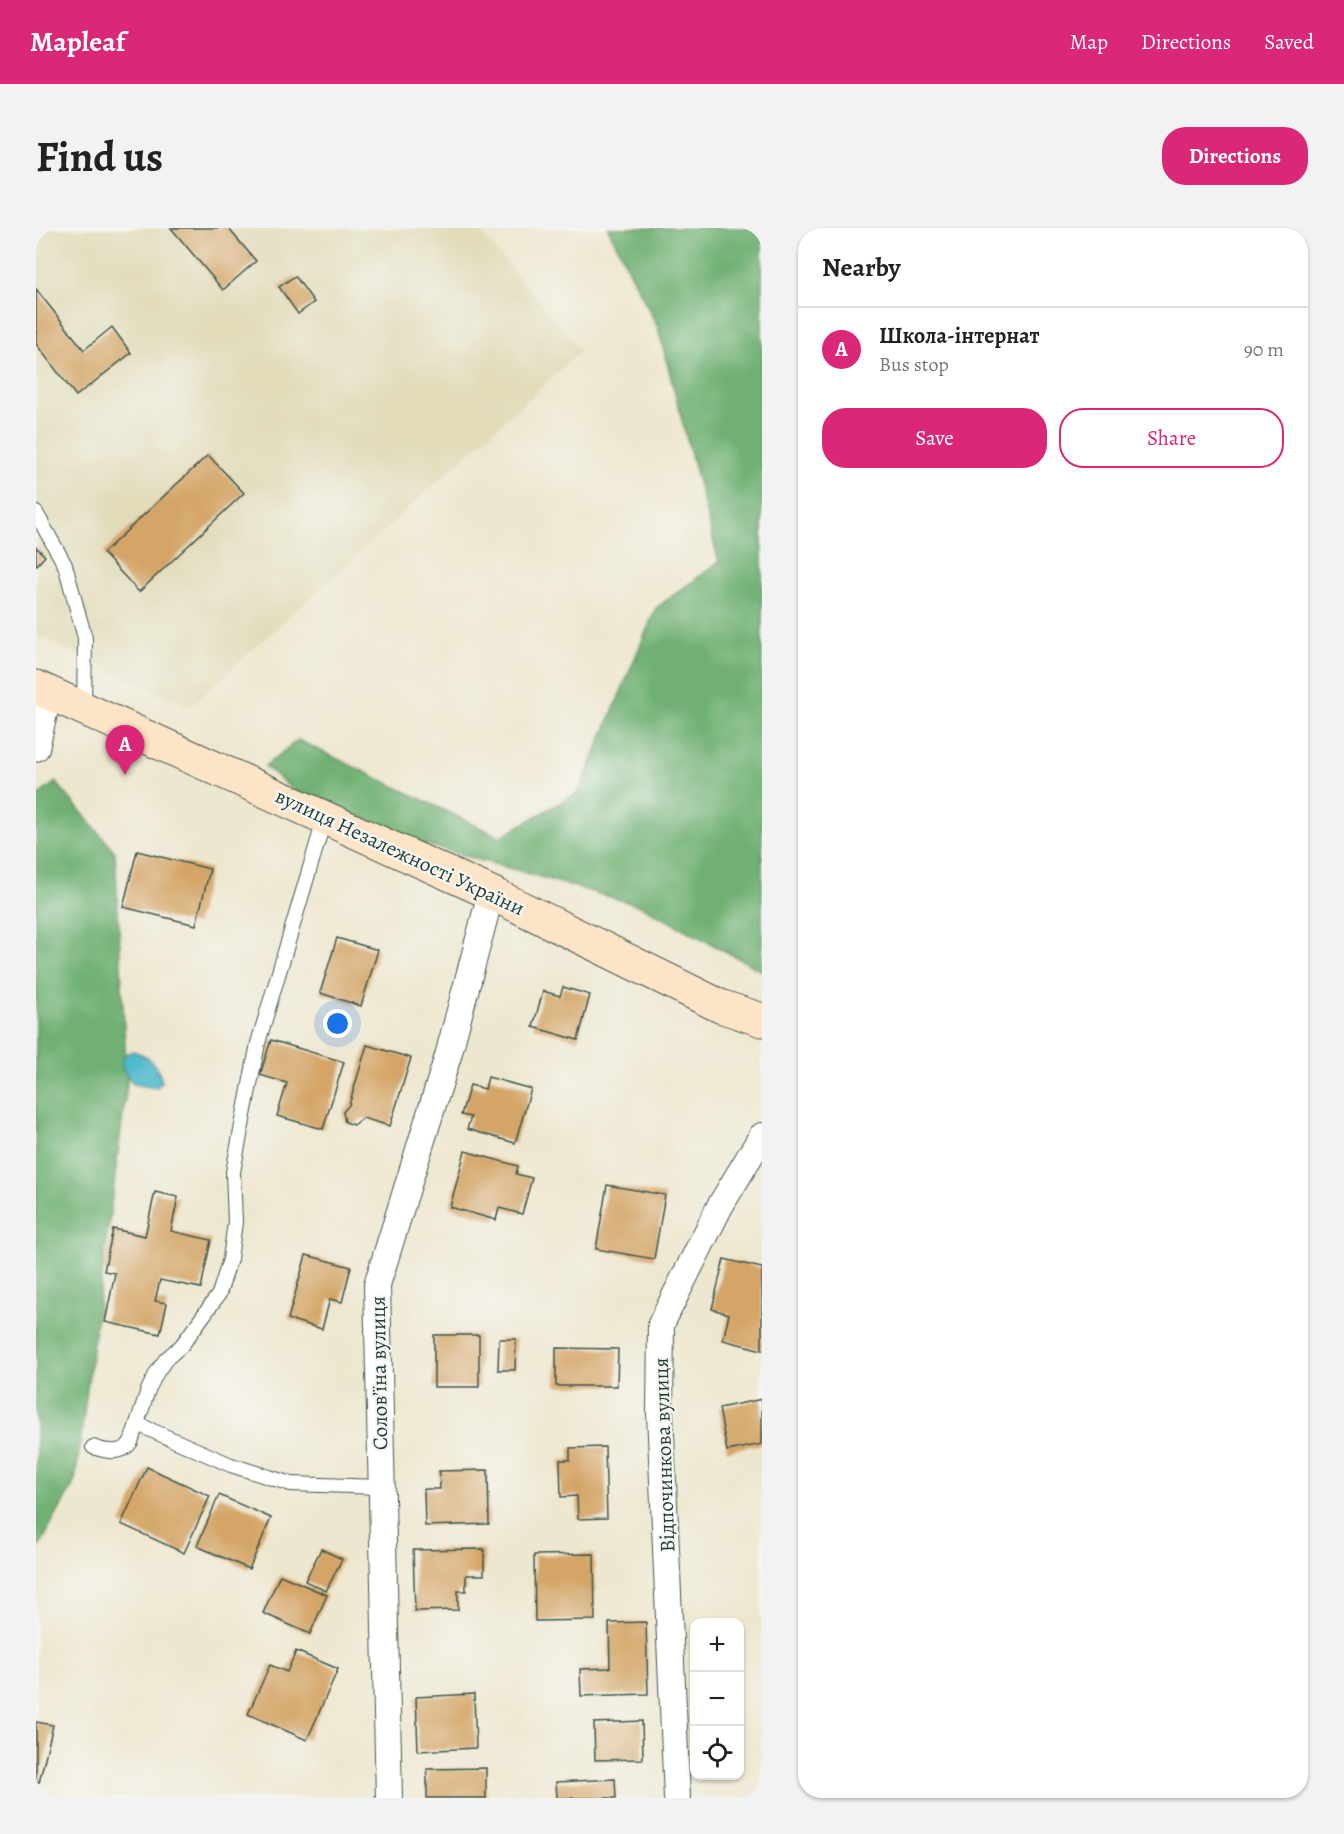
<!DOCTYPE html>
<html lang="en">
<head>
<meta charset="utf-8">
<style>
	:root { --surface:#fff; --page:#f2f2f2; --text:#222; --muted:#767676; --line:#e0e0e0; --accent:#db2777 }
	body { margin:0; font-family:Alegreya,serif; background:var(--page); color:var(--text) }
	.controls { position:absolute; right:18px; bottom:18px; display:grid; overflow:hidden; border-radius:12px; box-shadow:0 2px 4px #0004 }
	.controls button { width:54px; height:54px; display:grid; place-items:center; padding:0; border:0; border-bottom:2px solid var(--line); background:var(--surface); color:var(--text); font:30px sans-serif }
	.you { position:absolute; left:302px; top:796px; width:21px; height:21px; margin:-15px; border:4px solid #fff; border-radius:50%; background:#1a73e8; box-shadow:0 0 0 9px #1a73e833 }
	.badge { display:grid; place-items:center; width:39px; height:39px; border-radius:50%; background:var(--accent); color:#fff; font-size:20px; font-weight:700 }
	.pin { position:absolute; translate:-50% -50px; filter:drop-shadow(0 2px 3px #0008) }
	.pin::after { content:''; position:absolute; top:32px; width:21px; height:18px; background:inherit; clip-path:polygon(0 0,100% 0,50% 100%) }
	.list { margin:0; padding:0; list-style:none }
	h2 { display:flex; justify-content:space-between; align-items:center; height:78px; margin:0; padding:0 24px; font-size:26px }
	h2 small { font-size:20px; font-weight:400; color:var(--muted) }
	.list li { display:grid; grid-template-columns:39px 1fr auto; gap:18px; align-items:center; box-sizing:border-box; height:84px; padding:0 24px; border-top:2px solid var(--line) }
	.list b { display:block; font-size:22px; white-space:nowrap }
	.list p { margin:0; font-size:20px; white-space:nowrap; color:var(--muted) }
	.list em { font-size:20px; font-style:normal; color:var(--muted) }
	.actions { display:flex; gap:12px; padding:18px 24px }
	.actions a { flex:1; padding:14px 0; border:2px solid var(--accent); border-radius:24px; text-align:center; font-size:21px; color:var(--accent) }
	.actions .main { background:var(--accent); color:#fff }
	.icon { flex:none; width:33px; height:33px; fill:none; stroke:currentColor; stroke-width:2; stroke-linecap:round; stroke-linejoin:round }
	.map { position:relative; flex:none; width:726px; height:1570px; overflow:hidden; border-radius:24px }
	header { display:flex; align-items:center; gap:36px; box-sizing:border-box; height:84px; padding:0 30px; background:var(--accent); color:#fff }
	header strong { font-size:28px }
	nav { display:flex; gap:33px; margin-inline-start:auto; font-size:21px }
	.intro { display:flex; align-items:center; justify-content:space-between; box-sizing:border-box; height:144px; padding:0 36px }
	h1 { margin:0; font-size:42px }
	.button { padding:15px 27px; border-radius:24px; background:var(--accent); color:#fff; font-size:21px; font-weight:700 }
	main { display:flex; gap:36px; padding:0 36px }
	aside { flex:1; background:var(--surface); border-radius:24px; box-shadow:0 2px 4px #0004 }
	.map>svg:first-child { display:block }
	.built { fill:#e2dcba }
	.forest { fill:#70b173; stroke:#487754; stroke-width:1.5 }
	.water { fill:#4fb9cc; stroke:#377b80; stroke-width:1.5 }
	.building { fill:#d4a566 }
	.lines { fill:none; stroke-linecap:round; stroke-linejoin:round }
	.lane-casing { stroke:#3e564b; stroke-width:16 }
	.street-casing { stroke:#3e564b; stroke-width:28 }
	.secondary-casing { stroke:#3e564b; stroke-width:35 }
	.lane { stroke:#fff; stroke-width:14 }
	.street { stroke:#fff; stroke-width:26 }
	.secondary { stroke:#fee4c6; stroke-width:33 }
	.labels { text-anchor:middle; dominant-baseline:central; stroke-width:4.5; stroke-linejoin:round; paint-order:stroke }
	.street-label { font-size:21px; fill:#1f3d34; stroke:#f6f6f2 }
</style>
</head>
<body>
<header>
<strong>Mapleaf</strong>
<nav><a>Map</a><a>Directions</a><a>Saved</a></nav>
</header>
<div class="intro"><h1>Find us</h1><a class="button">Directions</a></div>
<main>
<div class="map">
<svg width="726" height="1570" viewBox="0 0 726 1570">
	<rect width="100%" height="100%" fill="#f6f6f2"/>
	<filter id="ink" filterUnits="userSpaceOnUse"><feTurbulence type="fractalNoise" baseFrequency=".0167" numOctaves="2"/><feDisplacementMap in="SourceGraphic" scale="12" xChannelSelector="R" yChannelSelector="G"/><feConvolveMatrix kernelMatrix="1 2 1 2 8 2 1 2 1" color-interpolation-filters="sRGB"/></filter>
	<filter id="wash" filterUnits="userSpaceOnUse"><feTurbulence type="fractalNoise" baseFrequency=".008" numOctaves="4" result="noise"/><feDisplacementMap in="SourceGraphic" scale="24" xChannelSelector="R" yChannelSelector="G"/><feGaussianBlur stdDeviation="1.35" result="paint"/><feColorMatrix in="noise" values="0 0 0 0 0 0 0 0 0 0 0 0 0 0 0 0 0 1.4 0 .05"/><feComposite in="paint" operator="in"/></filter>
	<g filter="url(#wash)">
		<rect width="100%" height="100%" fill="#eee7cf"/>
		<!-- built -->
		<path class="built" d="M0 0H441L545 123 153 480 0 407Z"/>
		<!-- forest -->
		<g class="forest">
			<path d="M572 0H726V743L605 678 378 613 264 568 229 538 262 512 464 609 543 564 620 380 683 334 622 100Z"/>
			<path d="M20 554 79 624 91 856 39 1253 0 1325V569Z"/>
		</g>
		<!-- water -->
		<path class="water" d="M97 823C115 829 120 836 126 853L120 860 97 856C89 844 82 841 89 826Z"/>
		<g id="blocks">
			<!-- building -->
			<g class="building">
				<path d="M135 0H192L220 33 187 62Z"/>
				<path d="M259 48 278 74 262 86 243 59Z"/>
				<path d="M0 61 48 122 76 99 95 125 40 168 0 116Z"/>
				<path d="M172 227 208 265 103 364 67 325Z"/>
				<path d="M0 319 9 328 0 338Z"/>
				<path d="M101 623 174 641 160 697 87 679Z"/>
				<path d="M301 710 342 722 325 778 284 765Z"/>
				<path d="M527 759 554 767 542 812 497 799 507 763 524 768Z"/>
				<path d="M235 812 308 834 287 901 241 888 251 855 224 847Z"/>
				<path d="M331 817 375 830 354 898 327 890 318 897 309 894 307 884 313 877Z"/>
				<path d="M452 849 495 861 479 915 431 901 435 889 425 887 434 857 449 861Z"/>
				<path d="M429 923 482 938 480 946 496 950 486 986 463 980 460 992 414 979Z"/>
				<path d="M571 957 629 967 618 1031 560 1021Z"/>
				<path d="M119 964 142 969 135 1003 175 1012 165 1060 124 1052 119 1073 131 1075 124 1106 69 1094 79 1045 68 1043 77 1001 109 1008Z"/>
				<path d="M270 1027 315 1039 306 1074 294 1071 286 1101 252 1091Z"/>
				<path d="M688 1031 726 1040V1122L687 1112 693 1086 676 1081Z"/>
				<rect x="398" y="1107" width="45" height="52"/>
				<path d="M463 1111H480L479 1142H462Z"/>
				<path d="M520 1120 582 1121 581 1158H520Z"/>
				<path d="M726 1171V1216L691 1223 683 1180Z"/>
				<path d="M569 1219 571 1290 542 1291 541 1268 525 1269 524 1232H534V1220Z"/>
				<path d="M111 1239 174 1268 148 1325 85 1296Z"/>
				<path d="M452 1242 453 1296 389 1298 388 1261H404L403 1243Z"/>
				<path d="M183 1267 235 1290 213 1341 161 1318Z"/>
				<path d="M285 1321 306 1331 290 1363 269 1353Z"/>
				<path d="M448 1321V1347H430V1363H422V1382L379 1383 377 1322Z"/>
				<path d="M558 1326 559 1392 499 1393 498 1327Z"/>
				<path d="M244 1347 291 1367 274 1406 227 1385Z"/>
				<path d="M610 1394 612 1466 545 1468 544 1441 574 1440 573 1395Z"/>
				<path d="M260 1423 302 1441 271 1512 212 1486 234 1437 251 1444Z"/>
				<path d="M438 1466 440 1520 382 1523 380 1469Z"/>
				<path d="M606 1493 607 1531 559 1532 558 1495Z"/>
				<path d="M0 1494 17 1497 3 1555 0 1554Z"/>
				<path d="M450 1540V1570H391V1541Z"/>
				<path d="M579 1551 580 1570H521L520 1554Z"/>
			</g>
		</g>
	</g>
	<g filter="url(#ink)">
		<use href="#blocks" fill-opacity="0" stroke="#3e564b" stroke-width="1.5"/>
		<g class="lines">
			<defs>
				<g id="lane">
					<path d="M0 285 29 337 49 410 48 480"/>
					<path d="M101 1196 195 1237 255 1256 345 1259"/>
					<path d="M57 1219C71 1224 86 1227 95 1214L112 1162 121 1144 130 1131 146 1117 183 1066 194 1031 199 994 197 944 222 815 289 589"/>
				</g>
				<g id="street">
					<path d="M0 520 13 464"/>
					<path d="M353 1570 341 1057 412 828 455 665"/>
					<path d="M641 1570 624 1185 625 1096 684 978 726 908"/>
				</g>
				<path id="secondary" d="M0 459 455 665 684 778 726 792"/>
			</defs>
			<!-- lane casing -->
			<use href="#lane" class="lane-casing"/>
			<!-- street casing -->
			<use href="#street" class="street-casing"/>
			<!-- secondary casing -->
			<use href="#secondary" class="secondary-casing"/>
			<!-- lane -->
			<use href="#lane" class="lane"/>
			<!-- street -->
			<use href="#street" class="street"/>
			<!-- secondary -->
			<use href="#secondary" class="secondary"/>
		</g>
	</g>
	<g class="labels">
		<!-- street labels -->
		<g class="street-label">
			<text transform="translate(364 624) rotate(25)">вулиця Незалежності України</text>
			<text transform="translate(343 1145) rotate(-91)">Соловʼїна вулиця</text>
			<text transform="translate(628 1227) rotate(-92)">Відпочинкова вулиця</text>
		</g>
	</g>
</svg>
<div class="controls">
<button>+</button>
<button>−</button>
<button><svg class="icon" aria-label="locate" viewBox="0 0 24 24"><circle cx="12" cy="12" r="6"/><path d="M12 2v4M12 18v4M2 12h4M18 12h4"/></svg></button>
</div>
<div class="you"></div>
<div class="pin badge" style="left:89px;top:547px">A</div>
</div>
<aside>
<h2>Nearby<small></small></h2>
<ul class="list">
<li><span class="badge">A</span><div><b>Школа-інтернат</b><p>Bus stop</p></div><em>90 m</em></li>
</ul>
<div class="actions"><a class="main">Save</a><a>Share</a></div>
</aside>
</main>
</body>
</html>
